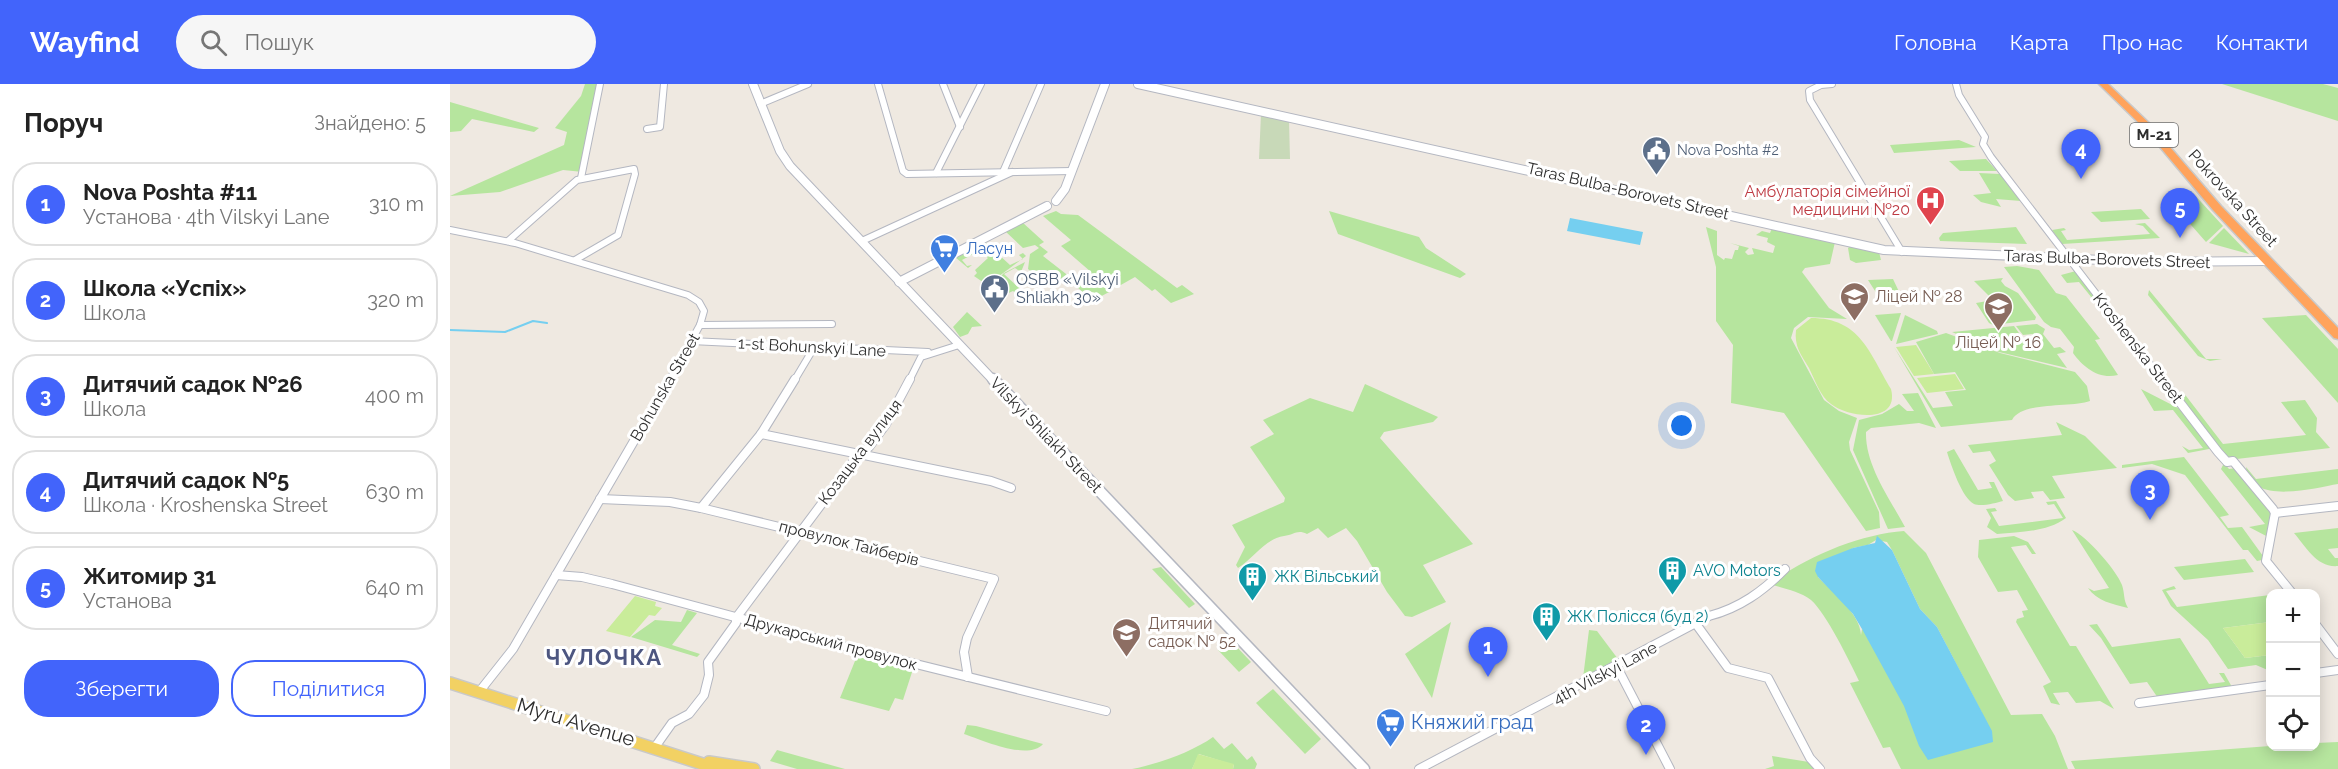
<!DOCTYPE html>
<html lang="uk">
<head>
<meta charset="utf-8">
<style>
	:root { --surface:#fff; --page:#f6f6f6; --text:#222; --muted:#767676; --line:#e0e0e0; --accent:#4264fb }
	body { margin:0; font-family:Raleway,sans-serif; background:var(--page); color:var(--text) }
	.controls { position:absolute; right:18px; bottom:18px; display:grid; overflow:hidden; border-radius:12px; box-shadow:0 3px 15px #0003 }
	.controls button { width:54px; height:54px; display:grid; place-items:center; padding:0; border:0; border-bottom:2px solid var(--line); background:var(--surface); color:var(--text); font:30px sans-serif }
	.you { position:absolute; left:1232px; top:342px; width:21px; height:21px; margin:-15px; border:4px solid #fff; border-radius:50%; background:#1a73e8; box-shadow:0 0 0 9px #1a73e833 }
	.badge { display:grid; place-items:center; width:39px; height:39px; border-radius:50%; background:var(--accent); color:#fff; font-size:20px; font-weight:700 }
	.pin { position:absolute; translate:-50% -50px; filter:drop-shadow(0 2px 3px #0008) }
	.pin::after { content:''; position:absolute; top:32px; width:21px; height:18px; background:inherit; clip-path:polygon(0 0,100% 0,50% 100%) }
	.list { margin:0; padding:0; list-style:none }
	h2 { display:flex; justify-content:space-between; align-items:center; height:78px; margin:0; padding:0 24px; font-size:26px }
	h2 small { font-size:20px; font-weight:400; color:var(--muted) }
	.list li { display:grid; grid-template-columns:39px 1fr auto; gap:18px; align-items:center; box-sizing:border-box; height:84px; margin:0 12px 12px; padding:0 12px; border:2px solid var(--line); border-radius:24px }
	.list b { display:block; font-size:22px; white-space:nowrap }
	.list p { margin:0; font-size:20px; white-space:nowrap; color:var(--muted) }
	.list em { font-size:20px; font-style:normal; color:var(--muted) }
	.actions { display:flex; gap:12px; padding:18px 24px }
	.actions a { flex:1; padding:14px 0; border:2px solid var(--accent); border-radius:24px; text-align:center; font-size:21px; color:var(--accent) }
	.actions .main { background:var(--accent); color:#fff }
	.icon { flex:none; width:33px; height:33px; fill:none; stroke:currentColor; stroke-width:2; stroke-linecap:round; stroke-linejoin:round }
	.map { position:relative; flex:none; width:1888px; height:685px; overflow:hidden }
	header { display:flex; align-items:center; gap:36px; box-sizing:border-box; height:84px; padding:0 30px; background:var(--accent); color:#fff }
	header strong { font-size:28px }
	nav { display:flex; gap:33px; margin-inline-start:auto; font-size:21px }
	.search { width:420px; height:54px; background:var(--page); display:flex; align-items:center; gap:15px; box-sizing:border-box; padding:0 21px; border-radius:33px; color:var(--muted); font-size:22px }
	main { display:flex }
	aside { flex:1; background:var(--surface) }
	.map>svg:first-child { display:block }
	.green { fill:#b6e59e; fill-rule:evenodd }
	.cemetery { fill:#c8d9b8 }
	.pitch { fill:#c9ec9a }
	.water { fill:#75cff0 }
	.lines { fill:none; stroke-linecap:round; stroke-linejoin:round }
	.stream { stroke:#75cff0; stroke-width:2 }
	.street-far1-casing { stroke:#b4b7c1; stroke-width:8 }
	.street-casing { stroke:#b4b7c1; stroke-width:10 }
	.secondary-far1-casing { stroke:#b4b7c1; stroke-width:10 }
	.secondary-casing { stroke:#b4b7c1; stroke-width:13 }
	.primary-casing { stroke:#c9c9c9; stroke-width:14 }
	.highway-casing { stroke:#c9c9c9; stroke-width:3 }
	.street-far1 { stroke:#fff; stroke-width:6 }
	.street { stroke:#fff; stroke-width:8 }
	.secondary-far1 { stroke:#fff; stroke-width:8 }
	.secondary { stroke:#fff; stroke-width:10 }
	.primary { stroke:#f2d163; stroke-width:11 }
	.highway { fill:#ffa35c; fill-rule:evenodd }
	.labels { text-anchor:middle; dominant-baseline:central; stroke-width:6; stroke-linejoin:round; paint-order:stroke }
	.far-service-label { font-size:14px; fill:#4e5e75; stroke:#fff; text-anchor:start }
	.shield { fill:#fff; stroke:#6d6d6d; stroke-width:1.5 }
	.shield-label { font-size:15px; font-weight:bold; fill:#2e2e2e }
	.street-label { font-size:16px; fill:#2e2e2e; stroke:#fff }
	.health-label { font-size:16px; fill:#be3a42; stroke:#fff; text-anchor:end }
	.shop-label { font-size:16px; fill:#366cbe; stroke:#fff; text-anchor:start }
	.service-label { font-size:16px; fill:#4e5e75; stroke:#fff; text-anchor:start }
	.education-label { font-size:16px; fill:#785e54; stroke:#fff; text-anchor:start }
	.culture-label { font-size:16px; fill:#0d838f; stroke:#fff; text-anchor:start }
	.near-street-label { font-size:20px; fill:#2e2e2e; stroke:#fff }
	.near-shop-label { font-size:20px; fill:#366cbe; stroke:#fff; text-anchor:start }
	.district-label { font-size:22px; font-weight:bold; letter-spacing:1.5px; fill:#4d5680; stroke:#fff }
</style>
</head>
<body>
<header>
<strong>Wayfind</strong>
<div class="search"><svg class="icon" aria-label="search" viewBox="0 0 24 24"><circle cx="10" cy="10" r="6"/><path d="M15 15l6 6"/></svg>Пошук</div>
<nav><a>Головна</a><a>Карта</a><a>Про нас</a><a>Контакти</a></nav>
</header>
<main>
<aside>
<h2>Поруч<small>Знайдено: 5</small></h2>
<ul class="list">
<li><span class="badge">1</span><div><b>Nova Poshta #11</b><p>Установа · 4th Vilskyi Lane</p></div><em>310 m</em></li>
<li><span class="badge">2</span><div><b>Школа «Успіх»</b><p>Школа</p></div><em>320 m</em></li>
<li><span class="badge">3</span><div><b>Дитячий садок №26</b><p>Школа</p></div><em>400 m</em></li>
<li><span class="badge">4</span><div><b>Дитячий садок №5</b><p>Школа · Kroshenska Street</p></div><em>630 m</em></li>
<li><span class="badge">5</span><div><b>Житомир 31</b><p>Установа</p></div><em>640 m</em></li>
</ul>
<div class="actions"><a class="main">Зберегти</a><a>Поділитися</a></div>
</aside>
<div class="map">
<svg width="1888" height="685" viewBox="0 0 1888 685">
	<rect width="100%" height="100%" fill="#efe9e1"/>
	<!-- green -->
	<g class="green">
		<path d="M135 0H150L133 88 113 86 50 108 0 112 114 61 117 48 105 44 131 12Z"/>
		<path d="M1772 0H1873L1888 4V37Z"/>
		<path d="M0 18 89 44 84 48 22 35 11 47 0 48Z"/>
		<path d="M1509 56 1526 63 1444 69 1440 61Z"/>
		<path d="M1536 75 1547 87H1510L1499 77Z"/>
		<path d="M1529 89 1550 90 1571 117 1546 115 1551 123 1531 118 1523 111 1541 109Z"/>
		<path d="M1741 107 1773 142 1756 158 1727 125H1732L1718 109Z"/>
		<path d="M1691 125 1700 135 1651 138 1641 128Z"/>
		<path d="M606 127 611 130 628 131 727 204 732 201 744 210 721 219 705 205 702 207 685 193 669 202 666 200 661 203 663 206 642 217 623 199 641 188 611 162 621 156 593 132Z"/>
		<path d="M879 127 969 153 976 164 1016 190 1010 194 888 150Z"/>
		<path d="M572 138 594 158 589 161 598 168 593 172 620 193 600 204 578 185 580 170 589 164 585 161 573 164 555 147Z"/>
		<path d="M1695 139 1710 154 1612 160 1602 146 1614 144 1616 146 1611 147 1617 156 1700 150 1693 142 1685 140Z"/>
		<path d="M1256 143 1267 147V171L1274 176 1275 174 1282 175 1285 166H1288L1289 162 1280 159 1299 164 1295 168 1298 171 1304 170 1302 164 1323 169 1325 162 1317 158 1318 154 1306 151 1312 147 1320 149 1322 144 1385 158 1380 180 1355 184 1352 188 1379 224 1397 235 1358 233 1344 244 1341 254 1374 316 1389 327 1407 334 1399 358 1400 366 1429 428 1430 444 1416 447 1334 329 1281 319 1283 261 1266 237V183Z"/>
		<path d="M1566 143 1577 160 1490 157 1489 154 1493 149Z"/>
		<path d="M1774 144 1799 170 1759 159Z"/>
		<path d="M535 158 560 181 573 175 569 171 573 169 576 172 537 201 524 192 527 189 525 186 538 174 529 167 512 176 517 182 522 181 518 184 505 173Z"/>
		<path d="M1402 161 1429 168 1431 176 1406 179 1400 176 1398 164Z"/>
		<path d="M575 178 571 188 565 184 554 190 580 214 590 209 577 219 563 207 554 211 546 204 545 198 554 189Z"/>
		<path d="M1567 182 1589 186 1606 209 1616 212 1650 255 1645 256 1668 291C1649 296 1633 283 1623 269L1624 263 1610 245 1601 243 1594 238 1554 183Z"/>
		<path d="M1626 187 1711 299 1629 198 1617 199 1611 191Z"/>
		<path d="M1553 194 1551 197 1555 202 1568 209 1586 233 1585 236 1543 241 1539 239 1526 219 1543 216 1524 197Z"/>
		<path d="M1443 195 1452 214 1443 215 1438 208 1427 210 1418 196Z"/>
		<path d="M1699 206 1756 275H1772L1760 277 1748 272 1698 211Z"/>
		<path d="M517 228 532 242 522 243 518 250 510 253 503 243Z"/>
		<path d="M1451 229 1442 257H1441L1425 231Z"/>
		<path d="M1455 231 1487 247 1488 250 1446 260Z"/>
		<path d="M1856 231 1888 265V319L1812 234Z"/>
		<path d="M1587 240 1595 245 1593 250 1604 264 1610 263 1616 268 1607 270 1617 284 1549 268 1502 248 1564 242 1581 266H1588L1582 257 1586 256 1582 250 1573 251 1566 242Z"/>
		<path d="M1496 249 1550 269 1625 288 1637 302 1640 317C1621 324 1572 317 1562 336L1491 343 1444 263 1483 324 1503 322 1495 308 1516 306 1505 288 1484 290 1466 258Z"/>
		<path d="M915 300 988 333 983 338 934 348 930 354 1023 460 973 481 996 518 962 533 955 532 937 508 907 457 896 444 878 454 868 444 857 450C847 445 844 451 834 452 815 455 805 473 788 484L786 481 795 463 782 441 834 418 835 414 800 363 824 350 813 336 860 314 903 328Z"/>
		<path d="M1691 305 1734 327 1761 363 1759 365 1738 369 1732 362 1739 366 1753 364 1723 326 1704 327Z"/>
		<path d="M1726 308H1733L1773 360 1856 351 1831 318 1855 316 1867 334 1866 348 1880 364 1778 376Z"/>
		<path d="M1468 309 1486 344 1469 339 1421 344 1416 348C1415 381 1440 415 1455 443L1438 445 1403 366 1409 336 1432 330 1449 320 1457 327H1464L1452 310Z"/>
		<path d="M1606 338 1635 352 1667 384 1602 392 1615 414 1600 416 1593 407 1581 408 1584 414 1565 417 1558 411 1539 381 1546 377 1540 367 1523 369 1518 361 1612 351Z"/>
		<path d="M1504 365 1528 406 1542 404 1539 398H1544L1553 417C1546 419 1531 423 1524 420 1512 414 1501 381 1497 368Z"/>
		<path d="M1734 373 1779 431 1770 433 1778 444 1792 443 1813 472 1812 476 1807 477 1798 466H1793L1735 391 1702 380 1672 384V381Z"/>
		<path d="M1774 379 1779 385 1786 384 1824 430 1820 454 1799 443 1815 440 1771 385Z"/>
		<path d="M1796 383 1806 395 1888 385V400C1864 404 1800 422 1796 383Z"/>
		<path d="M1606 417 1616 434C1597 448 1570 448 1547 450L1537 443 1541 434 1536 425 1545 424 1547 427 1541 428 1549 442 1613 434 1604 420 1598 421 1596 418Z"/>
		<path d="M1888 444V464L1878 465 1885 474H1888V482C1867 484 1856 463 1844 449Z"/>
		<path d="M1622 446C1636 451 1667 487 1672 501 1675 510 1673 515 1678 524 1662 520 1647 517 1638 504L1644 507 1659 504Z"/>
		<path d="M1454 447 1476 469 1561 631 1592 630 1605 652 1618 685H1451L1440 663 1433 664 1400 599 1409 597C1400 578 1376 529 1361 516 1350 507 1333 505 1321 500 1354 473 1411 450 1454 447ZM1426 456 1437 458 1442 466 1470 525 1487 543 1532 629 1412 545 1411 551C1410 529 1382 508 1368 493L1403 464 1418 461Z"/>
		<path d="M1564 452 1578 458 1586 470H1582L1576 461 1561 463 1620 562H1626L1664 625 1650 617 1626 619 1618 608 1603 609 1610 621 1601 619 1593 602 1601 598 1566 538 1567 535 1574 533 1572 527 1578 526 1567 506 1548 508 1528 473 1529 456Z"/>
		<path d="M1795 475 1804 488 1734 496 1724 483Z"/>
		<path d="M711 483 745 520 739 524 702 485Z"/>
		<path d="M1724 502 1726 505 1716 507 1727 523 1820 511V538L1773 544 1795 574 1820 571V587L1806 581 1778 585 1758 556 1721 522 1712 506Z"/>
		<path d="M237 526 247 529 222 561 250 570 247 573 181 553 205 536 231 538Z"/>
		<path d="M1001 538 982 614 955 570Z"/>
		<path d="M1647 540 1662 563 1730 554 1759 600 1775 598 1769 589H1774L1782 603 1708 614 1697 598 1680 600 1651 554 1639 541Z"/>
		<path d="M1139 546 1147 547 1168 575 1133 594Z"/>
		<path d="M784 560 801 578 789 588 768 566Z"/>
		<path d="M407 572 463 585 453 616 445 614 439 627 390 614Z"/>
		<path d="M823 605 871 655 855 670 806 619Z"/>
		<path d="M517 641 526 642 593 660C578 677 532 656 514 650Z"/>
		<path d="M763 653 774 665 782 659 797 676 802 672 807 680 805 685H783L784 681 749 670 742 685H682C708 680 742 668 763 653Z"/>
		<path d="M1888 658V685H1625L1621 677 1820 662H1866V659Z"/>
		<path d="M327 666 395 685H347L320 677Z"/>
		<path d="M1322 672 1359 678 1368 685H1315L1324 682Z"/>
	</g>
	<!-- cemetery -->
	<path class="cemetery" d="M811 30 839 36 840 75H809Z"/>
	<!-- pitch -->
	<g class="pitch">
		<path d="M1361 234C1410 234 1419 268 1441 305 1450 340 1399 334 1381 320 1370 312 1365 296 1359 284 1351 271 1344 262 1346 246Z"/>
		<path d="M1466 261 1484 290 1464 292 1446 263Z"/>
		<path d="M1505 290 1514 305 1477 309 1467 294Z"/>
		<path d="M185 512 206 518 205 522 212 524 205 532 199 531 180 553 156 547Z"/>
		<path d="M1820 538V571L1795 574 1773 544Z"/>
		<path d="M748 670 784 680 783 685H742Z"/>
	</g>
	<!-- water -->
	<g class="water">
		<path d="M1120 134 1193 148 1190 161 1117 147Z"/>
		<path d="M1427 452 1442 466 1470 525 1487 543 1542 647 1543 658 1478 676 1469 662 1454 622 1412 545 1403 530 1368 493 1365 487 1367 478 1403 464 1425 459Z"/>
	</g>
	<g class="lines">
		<!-- stream -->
		<path class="stream" d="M0 246 55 248 83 237 97 239"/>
		<defs>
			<g id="street-far1">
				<path d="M428 0 453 87 457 90 622 87"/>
				<path d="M493 0 510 43"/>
				<path d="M1382 0 1371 1 1359 7 1360 16 1452 168"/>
				<path d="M1506 0 1509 11 1535 53 1533 60 1541 73 1713 297"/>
				<path d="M310 20 358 0"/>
				<path d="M197 45 210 43 214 0"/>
				<path d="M553 88 591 0"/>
				<path d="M486 89 531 0"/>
				<path d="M131 94 150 0"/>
				<path d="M0 146 65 159 238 211 249 218 254 227 250 241 219 297"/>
				<path d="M58 157 127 96 184 85 185 90 168 151 125 176"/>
				<path d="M412 157 562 88"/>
				<path d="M250 241 382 240"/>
				<path d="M241 257 478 268"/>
				<path d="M344 297 365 262"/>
				<path d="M459 297 471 273 509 261"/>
			</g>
			<g id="street">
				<path d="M1712 295 1768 368 1777 378 1783 377 1823 425 1825 429 1816 477 1842 509"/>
				<path d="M311 350 541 397 561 404"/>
				<path d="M150 415 220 418 251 424 544 495 517 554 514 568 518 593"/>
				<path d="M251 424 311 350 345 295"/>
				<path d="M1825 429 1888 422"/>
				<path d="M106 491 132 493 162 500 397 563 656 627"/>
				<path d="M1246 540 1278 584 1318 594 1360 674 1370 685"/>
				<path d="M1866 541 1888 570"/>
				<path d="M1167 583 1220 685"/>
				<path d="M1866 589 1888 586"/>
				<path d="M29 608 63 565 220 295"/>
				<path d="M1689 619 1820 601"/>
				<path d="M205 663 222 639 239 630 254 611 259 591 258 578 286 539V534L409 370 419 363 436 340 460 295"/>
				<path d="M969 685 1259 532C1290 524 1313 507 1335 485"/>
			</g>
			<g id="secondary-far1">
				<path d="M303 0 330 67 340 82 544 297"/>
				<path d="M688 0 1434 166 1696 178 1817 177"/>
				<path d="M606 117 615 105 655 0"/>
				<path d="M449 198 597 122"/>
			</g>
			<path id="secondary" d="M543 295 914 685"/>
			<g id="primary">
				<path d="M0 599 268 685"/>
				<path d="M259 678 304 685"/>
			</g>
			<path id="highway" d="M1649 0H1658L1700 40 1771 122 1888 244V255L1884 254 1763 126 1694 44Z"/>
		</defs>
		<!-- street-far1 casing -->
		<use href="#street-far1" class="street-far1-casing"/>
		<!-- street casing -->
		<use href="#street" class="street-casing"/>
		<!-- secondary-far1 casing -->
		<use href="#secondary-far1" class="secondary-far1-casing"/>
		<!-- secondary casing -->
		<use href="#secondary" class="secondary-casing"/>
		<!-- primary casing -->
		<use href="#primary" class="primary-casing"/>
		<!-- highway casing -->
		<use href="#highway" class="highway-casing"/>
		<!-- street-far1 -->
		<use href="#street-far1" class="street-far1"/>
		<!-- street -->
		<use href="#street" class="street"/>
		<!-- secondary-far1 -->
		<use href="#secondary-far1" class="secondary-far1"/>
		<!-- secondary -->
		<use href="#secondary" class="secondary"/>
		<!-- primary -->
		<use href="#primary" class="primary"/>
		<!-- highway -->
		<use href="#highway" class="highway"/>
	</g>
	<!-- icons -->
	<defs>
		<symbol id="civic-pin" viewBox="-11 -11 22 30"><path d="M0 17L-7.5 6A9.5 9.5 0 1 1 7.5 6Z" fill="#5c6f8a" stroke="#fff"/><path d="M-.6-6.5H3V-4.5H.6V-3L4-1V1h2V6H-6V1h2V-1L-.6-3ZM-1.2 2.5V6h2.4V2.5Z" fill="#fff"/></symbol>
		<symbol id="hospital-pin" viewBox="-11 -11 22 30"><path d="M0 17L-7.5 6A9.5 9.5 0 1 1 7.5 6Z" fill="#e0444e" stroke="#fff"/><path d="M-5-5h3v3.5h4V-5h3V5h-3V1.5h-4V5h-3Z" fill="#fff"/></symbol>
		<symbol id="supermarket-pin" viewBox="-11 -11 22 30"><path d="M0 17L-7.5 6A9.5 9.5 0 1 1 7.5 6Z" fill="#3f7fe0" stroke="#fff"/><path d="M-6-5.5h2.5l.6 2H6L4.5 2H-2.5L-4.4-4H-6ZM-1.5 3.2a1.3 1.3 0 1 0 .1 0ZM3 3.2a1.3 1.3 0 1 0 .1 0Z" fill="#fff"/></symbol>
		<symbol id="school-pin" viewBox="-11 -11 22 30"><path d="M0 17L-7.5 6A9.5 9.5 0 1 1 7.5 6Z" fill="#8d6e63" stroke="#fff"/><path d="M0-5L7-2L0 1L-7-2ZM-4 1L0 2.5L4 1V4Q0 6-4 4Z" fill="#fff"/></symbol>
		<symbol id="building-pin" viewBox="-11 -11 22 30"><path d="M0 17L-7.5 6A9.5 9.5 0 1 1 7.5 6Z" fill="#0f9aa8" stroke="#fff"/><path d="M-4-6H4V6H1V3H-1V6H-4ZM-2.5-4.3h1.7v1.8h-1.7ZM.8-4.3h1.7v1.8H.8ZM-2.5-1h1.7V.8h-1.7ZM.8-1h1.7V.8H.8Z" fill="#fff"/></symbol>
	</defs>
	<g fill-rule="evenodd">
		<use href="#civic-pin" x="1190" y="50" width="33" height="45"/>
		<use href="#hospital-pin" x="1464" y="100" width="33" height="45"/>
		<use href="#supermarket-pin" x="478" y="148" width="33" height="45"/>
		<use href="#civic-pin" x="528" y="188" width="33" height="45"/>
		<use href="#school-pin" x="1388" y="196" width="33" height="45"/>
		<use href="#school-pin" x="1532" y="206" width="33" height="45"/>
		<use href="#building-pin" x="1206" y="470" width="33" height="45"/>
		<use href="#building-pin" x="786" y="476" width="33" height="45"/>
		<use href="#building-pin" x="1080" y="516" width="33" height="45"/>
		<use href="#school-pin" x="660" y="532" width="33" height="45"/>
		<use href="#supermarket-pin" x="924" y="622" width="33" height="45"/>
	</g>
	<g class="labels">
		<!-- far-service labels -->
		<g class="far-service-label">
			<text x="1227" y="66">Nova Poshta #2</text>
		</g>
		<!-- shield labels -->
		<rect class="shield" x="1680" y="39" width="48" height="24" rx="4.5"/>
		<g class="shield-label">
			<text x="1704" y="51">М-21</text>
		</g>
		<!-- street labels -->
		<g class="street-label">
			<text transform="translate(1178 107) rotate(13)">Taras Bulba-Borovets Street</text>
			<text transform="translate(1783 114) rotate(48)">Pokrovska Street</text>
			<text transform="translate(1657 175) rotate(2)">Taras Bulba-Borovets Street</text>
			<text transform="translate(362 263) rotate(3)">1-st Bohunskyi Lane</text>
			<text transform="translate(1688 264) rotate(52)">Kroshenska Street</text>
			<text transform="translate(215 303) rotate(-60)">Bohunska Street</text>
			<text transform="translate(596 351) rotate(46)">Vilskyi Shliakh Street</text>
			<text transform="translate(410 368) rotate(-53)">Козацька вулиця</text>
			<text transform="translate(399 459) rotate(14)">провулок Тайберів</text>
			<text transform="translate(381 558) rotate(15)">Друкарський провулок</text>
			<text transform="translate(1155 589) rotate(-28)">4th Vilskyi Lane</text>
		</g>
		<!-- health labels -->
		<g class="health-label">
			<text x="1460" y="107">Амбулаторія сімейної<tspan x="1460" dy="18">медицини №20</tspan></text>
		</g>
		<!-- shop labels -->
		<g class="shop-label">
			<text x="516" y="164">Ласун</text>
		</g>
		<!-- service labels -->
		<g class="service-label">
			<text x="566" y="195">OSBB «Vilskyi<tspan x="566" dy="18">Shliakh 30»</tspan></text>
		</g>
		<!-- education labels -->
		<g class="education-label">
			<text x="1425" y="212">Ліцей № 28</text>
			<text x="1548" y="258" text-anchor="middle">Ліцей № 16</text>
			<text x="698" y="539">Дитячий<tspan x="698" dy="18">садок № 52</tspan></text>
		</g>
		<!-- culture labels -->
		<g class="culture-label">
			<text x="1243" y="486">AVO Motors</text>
			<text x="824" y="492">ЖК Вільський</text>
			<text x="1117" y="532">ЖК Полісся (буд 2)</text>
		</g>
		<!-- near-street labels -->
		<g class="near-street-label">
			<text transform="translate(126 638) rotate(17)">Myru Avenue</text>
		</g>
		<!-- near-shop labels -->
		<g class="near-shop-label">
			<text x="961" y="638">Княжий град</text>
		</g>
		<!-- district labels -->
		<g class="district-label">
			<text x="154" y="573">ЧУЛОЧКА</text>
		</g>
	</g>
</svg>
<div class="controls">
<button>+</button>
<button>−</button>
<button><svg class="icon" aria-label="locate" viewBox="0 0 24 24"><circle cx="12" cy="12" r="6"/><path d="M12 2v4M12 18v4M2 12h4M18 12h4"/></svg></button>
</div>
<div class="you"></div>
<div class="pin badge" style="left:1038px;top:593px">1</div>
<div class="pin badge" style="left:1196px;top:671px">2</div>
<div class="pin badge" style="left:1700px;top:436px">3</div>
<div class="pin badge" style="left:1631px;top:95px">4</div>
<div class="pin badge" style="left:1730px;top:154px">5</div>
</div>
</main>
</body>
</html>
